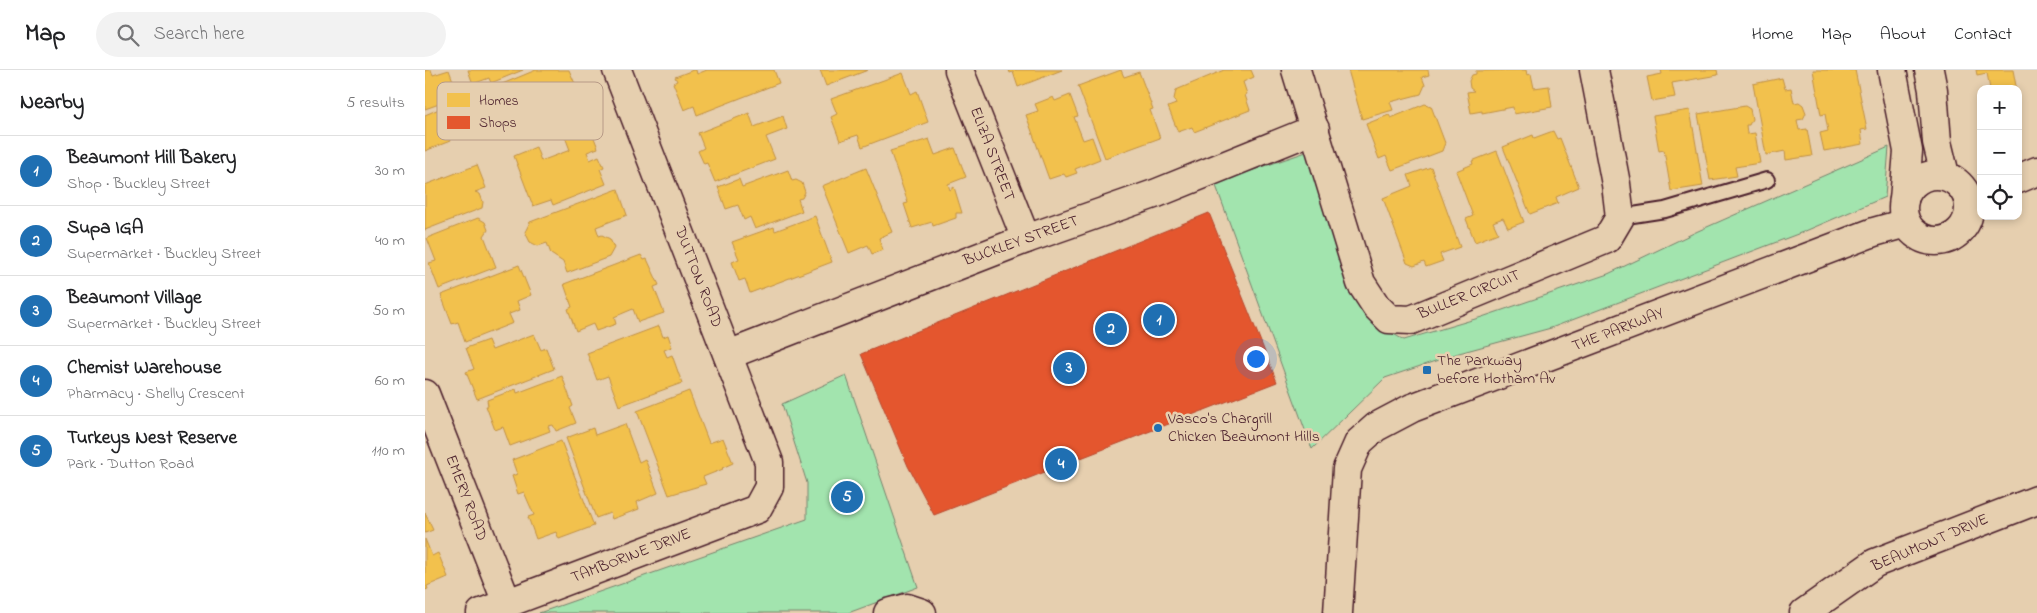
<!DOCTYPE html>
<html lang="en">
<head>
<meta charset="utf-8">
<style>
	:root { --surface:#fff; --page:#f2f2f2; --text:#202124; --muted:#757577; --line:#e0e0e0; --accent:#1f6fb2 }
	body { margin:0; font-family:"Indie Flower",sans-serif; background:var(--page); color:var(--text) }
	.controls { position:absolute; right:15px; top:15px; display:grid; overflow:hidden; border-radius:10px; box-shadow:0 2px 8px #0003 }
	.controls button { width:45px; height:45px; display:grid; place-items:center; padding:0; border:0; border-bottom:1px solid var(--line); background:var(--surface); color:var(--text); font:25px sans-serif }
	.you { position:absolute; left:830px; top:288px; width:18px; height:18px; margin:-12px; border:4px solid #fff; border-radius:50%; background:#1a73e8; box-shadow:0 0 0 8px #1a73e833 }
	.badge { display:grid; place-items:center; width:32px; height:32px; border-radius:50%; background:var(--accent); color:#fff; font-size:16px; font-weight:700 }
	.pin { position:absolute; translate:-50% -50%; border:2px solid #fff; box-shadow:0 1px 5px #0006 }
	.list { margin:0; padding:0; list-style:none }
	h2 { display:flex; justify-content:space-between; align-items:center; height:65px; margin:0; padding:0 20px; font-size:21px }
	h2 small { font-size:16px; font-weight:400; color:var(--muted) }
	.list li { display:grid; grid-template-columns:32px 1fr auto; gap:15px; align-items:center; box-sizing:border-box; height:70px; padding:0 20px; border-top:1px solid var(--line) }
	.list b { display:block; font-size:19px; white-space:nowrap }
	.list p { margin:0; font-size:16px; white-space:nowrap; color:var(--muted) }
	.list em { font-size:16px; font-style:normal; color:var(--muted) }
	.icon { flex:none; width:28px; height:28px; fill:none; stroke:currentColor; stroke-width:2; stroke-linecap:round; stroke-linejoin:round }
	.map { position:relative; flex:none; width:1612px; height:543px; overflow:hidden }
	header { display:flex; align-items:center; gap:30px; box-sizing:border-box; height:70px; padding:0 25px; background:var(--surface); border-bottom:1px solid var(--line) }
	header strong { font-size:24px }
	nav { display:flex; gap:28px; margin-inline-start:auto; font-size:18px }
	.search { width:350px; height:45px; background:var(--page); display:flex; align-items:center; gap:12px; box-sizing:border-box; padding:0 18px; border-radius:28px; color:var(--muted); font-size:19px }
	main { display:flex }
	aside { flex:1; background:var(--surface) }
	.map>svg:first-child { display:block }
	.green { fill:#a2e4ae; stroke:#76826c }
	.homes { fill:#f2c14e; stroke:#c09044 }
	.shops { fill:#e4572e; stroke:#b6462d }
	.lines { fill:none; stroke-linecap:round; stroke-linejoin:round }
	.lane-casing { stroke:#4a1f2b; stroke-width:18 }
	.street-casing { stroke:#4a1f2b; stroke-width:31 }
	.secondary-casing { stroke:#4a1f2b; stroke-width:31 }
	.lane { stroke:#e6cfaf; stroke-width:14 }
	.street { stroke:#e6cfaf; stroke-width:28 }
	.secondary { stroke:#e6cfaf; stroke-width:28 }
	.poi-dot { fill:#1f6fb2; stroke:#e6cfaf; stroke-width:2 }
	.labels { text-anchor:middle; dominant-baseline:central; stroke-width:5; stroke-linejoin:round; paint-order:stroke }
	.street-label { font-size:16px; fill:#4a1f2b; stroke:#e6cfaf }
	.poi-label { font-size:16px; fill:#4a1f2b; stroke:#e6cfaf; text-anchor:start }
	.key { fill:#e6cfaf; stroke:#b79a87; stroke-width:1 }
	.key-label { font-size:14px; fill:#4a1f2b }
</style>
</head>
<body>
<header>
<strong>Map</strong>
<div class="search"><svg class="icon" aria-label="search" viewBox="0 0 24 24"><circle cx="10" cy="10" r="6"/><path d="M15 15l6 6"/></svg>Search here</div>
<nav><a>Home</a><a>Map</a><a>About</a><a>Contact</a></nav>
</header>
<main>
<aside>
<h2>Nearby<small>5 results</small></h2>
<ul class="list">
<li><span class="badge">1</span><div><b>Beaumont Hill Bakery</b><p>Shop · Buckley Street</p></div><em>30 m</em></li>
<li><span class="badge">2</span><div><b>Supa IGA</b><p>Supermarket · Buckley Street</p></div><em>40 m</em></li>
<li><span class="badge">3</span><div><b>Beaumont Village</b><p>Supermarket · Buckley Street</p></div><em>50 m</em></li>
<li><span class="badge">4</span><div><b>Chemist Warehouse</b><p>Pharmacy · Shelly Crescent</p></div><em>60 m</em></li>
<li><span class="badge">5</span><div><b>Turkeys Nest Reserve</b><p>Park · Dutton Road</p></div><em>110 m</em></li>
</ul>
</aside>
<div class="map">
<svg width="1612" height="543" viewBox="0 0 1612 543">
	<rect width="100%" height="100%" fill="#e6cfaf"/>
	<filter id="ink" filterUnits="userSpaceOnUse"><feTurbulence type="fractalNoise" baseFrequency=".02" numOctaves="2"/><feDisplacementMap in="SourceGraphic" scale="10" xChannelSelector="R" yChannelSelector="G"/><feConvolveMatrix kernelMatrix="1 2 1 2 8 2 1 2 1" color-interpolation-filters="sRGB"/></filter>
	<g filter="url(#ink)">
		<!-- green -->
		<g class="green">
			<path d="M1464 77 1460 127 1378 162 1126 258 1034 283 960 308 887 379 790 113 893 78 954 256 979 270 1057 247 1183 204 1273 161Z"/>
			<path d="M421 305 493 517 423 543H114L382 449V413L357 334Z"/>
		</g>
		<!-- homes -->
		<g class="homes">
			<path d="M0 0H6L8 5 24 0 34 27 0 39Z"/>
			<path d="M43 0H98L66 13 64 8 48 14Z"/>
			<path d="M111 0H144L151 16 144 19 147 26 151 24 159 45 127 58 120 40 82 58 73 39 78 37 70 17Z"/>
			<path d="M268 0H271L272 4 282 0H349L354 13 272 45 269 36 259 40 248 13 252 11 250 7Z"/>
			<path d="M395 0H443L401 16Z"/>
			<path d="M584 0H637L593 17 588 2 585 3Z"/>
			<path d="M696 0 699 7 714 2 728 39 725 40 735 68 680 88 653 16Z"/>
			<path d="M799 0H826L829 7 818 12 822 24 820 25 825 40 769 62 767 57 753 62 743 37 751 34 749 29 751 20Z"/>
			<path d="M923 0H1003L1004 5 997 7 1000 15 996 24 965 32 968 40 937 49Z"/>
			<path d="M1101 0 1102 5 1106 4 1109 18 1124 16 1127 37 1089 44 1088 37 1057 43V41L1046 43 1042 22 1049 21 1045 18 1044 11 1047 5 1051 4V1Z"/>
			<path d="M1236 0H1292L1293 5 1247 13 1250 27 1227 31 1222 7 1237 4Z"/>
			<path d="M1388 0H1430L1442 59 1436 60 1438 74 1399 81 1395 63 1403 61 1400 44 1396 45Z"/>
			<path d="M1551 0H1588L1591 16 1565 19 1562 3 1552 5Z"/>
			<path d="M478 3 486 24 492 21 503 52 437 77 433 65 415 71 406 47 412 44 406 29Z"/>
			<path d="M1357 8 1360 19 1366 18 1369 33 1374 32 1378 35 1381 43 1378 49 1372 50 1374 60 1382 59 1387 86 1361 90 1360 81 1341 85 1328 14Z"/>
			<path d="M645 25 653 46 649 47 658 70 667 67 675 89 650 99 652 103 641 107 639 104 624 109 601 45 613 41 610 34 628 27 630 31Z"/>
			<path d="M1000 34 1006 36 1020 73 1017 81 967 100 961 86 954 89 941 54 964 45 966 48Z"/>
			<path d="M1320 36 1325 39 1327 49 1324 55H1321L1322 64 1330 63 1335 93 1310 97 1312 106 1285 110 1273 44Z"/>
			<path d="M14 39 21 43 25 52 20 59 25 71 0 81V45Z"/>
			<path d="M1265 40 1278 116 1246 121 1239 80 1234 81 1228 46Z"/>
			<path d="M324 43 329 57 358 46 362 59 341 67 350 89 290 112 282 93 279 94 273 81 279 78 273 63Z"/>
			<path d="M164 55 173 78 162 82 165 90 174 86 179 97 175 99 181 114 128 135 126 130 108 136 89 86 111 77 116 91 145 80 139 64Z"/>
			<path d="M1128 61 1132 69 1135 68 1154 117 1131 127 1133 133 1105 144 1078 77 1108 65 1109 68Z"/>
			<path d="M504 69 510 85 530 78 541 107 523 114 525 120 529 117 537 143H531V148L508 156 507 152 487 158 479 134 483 133 465 81Z"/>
			<path d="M1072 81 1099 152 1083 158 1078 148 1068 152 1073 163 1050 172 1041 149 1048 146 1031 101 1048 94 1047 91Z"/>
			<path d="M52 95 61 118 50 122 55 124 58 132 57 138 0 160V115Z"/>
			<path d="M1006 97 1035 177 1015 184 1018 191 1001 197 999 192 989 196 982 193 958 128 987 116 983 105Z"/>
			<path d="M441 98 467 162 454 168 458 180 447 184 443 175 424 183 397 116Z"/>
			<path d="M363 100 367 111 371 110 377 113 380 122 377 128 373 129 377 141 330 159 325 147 319 150 313 135 301 139 293 117 314 109 317 117Z"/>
			<path d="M193 119 202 145 171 157 174 166 177 165 185 169 189 178 184 187 142 203 138 192 126 184 122 173 113 176 105 172 100 162 105 152Z"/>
			<path d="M390 146 407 192 325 223 320 209 314 211 307 192 314 189 307 172 349 157 350 161Z"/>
			<path d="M53 148 60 152 63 160 59 166 71 197 14 219 4 193 11 191 2 168Z"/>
			<path d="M216 185 219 190 222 189 234 215 229 217 239 243 213 252 208 239 189 247 191 254 171 261 168 254 151 261 143 239 147 237 139 214Z"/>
			<path d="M94 195 106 225 92 231 95 240 84 244 88 253 40 272 33 252 27 254 16 225Z"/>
			<path d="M234 256 238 267 243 265 247 277 239 280 242 287 247 285 257 313 194 336 183 306 172 310 162 283Z"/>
			<path d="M109 264 116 280 121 278 129 299 52 329 41 302 49 299 41 278 63 270 67 280Z"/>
			<path d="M137 306 148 336 145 338 151 353 131 361 128 355 123 356 125 361 85 376 78 357 70 360 61 336H63L62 330 91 319 92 323Z"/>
			<path d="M264 321 284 373 298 368 308 393 297 398 298 399 278 407 281 414 244 425 212 341Z"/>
			<path d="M200 354 214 392 220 389 233 423 212 432 214 439 187 449 185 443 171 448 141 368 168 358 170 365Z"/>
			<path d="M136 371 169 456 134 469 131 462 111 469 103 447 109 445 99 422 93 424 87 406 92 404 87 390Z"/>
			<path d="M0 443 8 460 0 463Z"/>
			<path d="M0 469 7 486 13 483 23 507 2 516 3 519 0 520Z"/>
		</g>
		<!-- shops -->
		<path class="shops" d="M784 143 852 312 509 445 483 396 436 284Z"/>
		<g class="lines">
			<defs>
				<path id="lane" d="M1195 147 1240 140 1342 110"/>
				<g id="street">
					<path d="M534 0 601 169"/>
					<path d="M871 0 936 213 951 236 964 249 986 250 1182 169 1195 147 1191 114 1169 0"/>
					<path d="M303 285 601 169 732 123 890 59"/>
					<path d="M0 324 82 533"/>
					<path d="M56 543 332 439 344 417V392L192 0"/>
					<path d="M463 543 482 538 497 543"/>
					<path d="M1379 543 1450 493 1612 430"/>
				</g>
				<g id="secondary">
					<path d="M1467 0 1483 81 1479 130"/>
					<path d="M1504 0 1508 20 1512 72 1520 105"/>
					<circle cx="1511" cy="138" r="33"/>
					<path d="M1593 109 1612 101"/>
					<path d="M913 543 922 399 934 372 951 357 987 338 1449 162 1481 153"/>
				</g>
			</defs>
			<!-- lane casing -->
			<use href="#lane" class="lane-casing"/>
			<!-- street casing -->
			<use href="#street" class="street-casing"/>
			<!-- secondary casing -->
			<use href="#secondary" class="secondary-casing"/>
			<!-- lane -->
			<use href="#lane" class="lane"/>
			<!-- street -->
			<use href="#street" class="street"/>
			<!-- secondary -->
			<use href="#secondary" class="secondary"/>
		</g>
	</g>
	<!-- markers -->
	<g class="poi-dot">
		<rect x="997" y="295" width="10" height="10" rx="2.5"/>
		<circle cx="733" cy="358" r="5"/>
	</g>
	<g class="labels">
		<!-- street labels -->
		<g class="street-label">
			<text transform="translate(567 84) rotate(69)">ELIZA STREET</text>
			<text transform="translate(596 171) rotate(-20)">BUCKLEY STREET</text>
			<text transform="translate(273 207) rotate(69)">DUTTON ROAD</text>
			<text transform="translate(1044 225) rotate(-22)">BULLER CIRCUIT</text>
			<text transform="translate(1193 260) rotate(-21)">THE PARKWAY</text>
			<text transform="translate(41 428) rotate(69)">EMERY ROAD</text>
			<text transform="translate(1505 473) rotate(-23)">BEAUMONT DRIVE</text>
			<text transform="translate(206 486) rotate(-21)">TAMBORINE DRIVE</text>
		</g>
		<!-- poi labels -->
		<g class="poi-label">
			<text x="1012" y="291">The Parkway<tspan x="1012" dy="18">before Hotham Av</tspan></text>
			<text x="743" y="349">Vasco's Chargrill<tspan x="743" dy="18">Chicken Beaumont Hills</tspan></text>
		</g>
	</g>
	<!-- legend -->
	<rect x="12" y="12" width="166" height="58" rx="8" class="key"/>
	<rect x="22" y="23" width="23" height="14" fill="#f2c14e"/>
	<rect x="22" y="46" width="23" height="13" fill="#e4572e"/>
	<g class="key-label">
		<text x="54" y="35">Homes</text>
		<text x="54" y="57">Shops</text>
	</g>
</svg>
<div class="controls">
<button>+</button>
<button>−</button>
<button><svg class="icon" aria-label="locate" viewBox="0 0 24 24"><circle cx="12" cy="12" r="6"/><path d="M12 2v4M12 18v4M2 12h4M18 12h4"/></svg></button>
</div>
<div class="you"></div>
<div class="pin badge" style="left:734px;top:250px">1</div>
<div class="pin badge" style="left:686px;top:259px">2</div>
<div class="pin badge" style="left:644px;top:298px">3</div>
<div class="pin badge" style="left:636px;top:394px">4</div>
<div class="pin badge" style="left:422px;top:427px">5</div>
</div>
</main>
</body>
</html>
